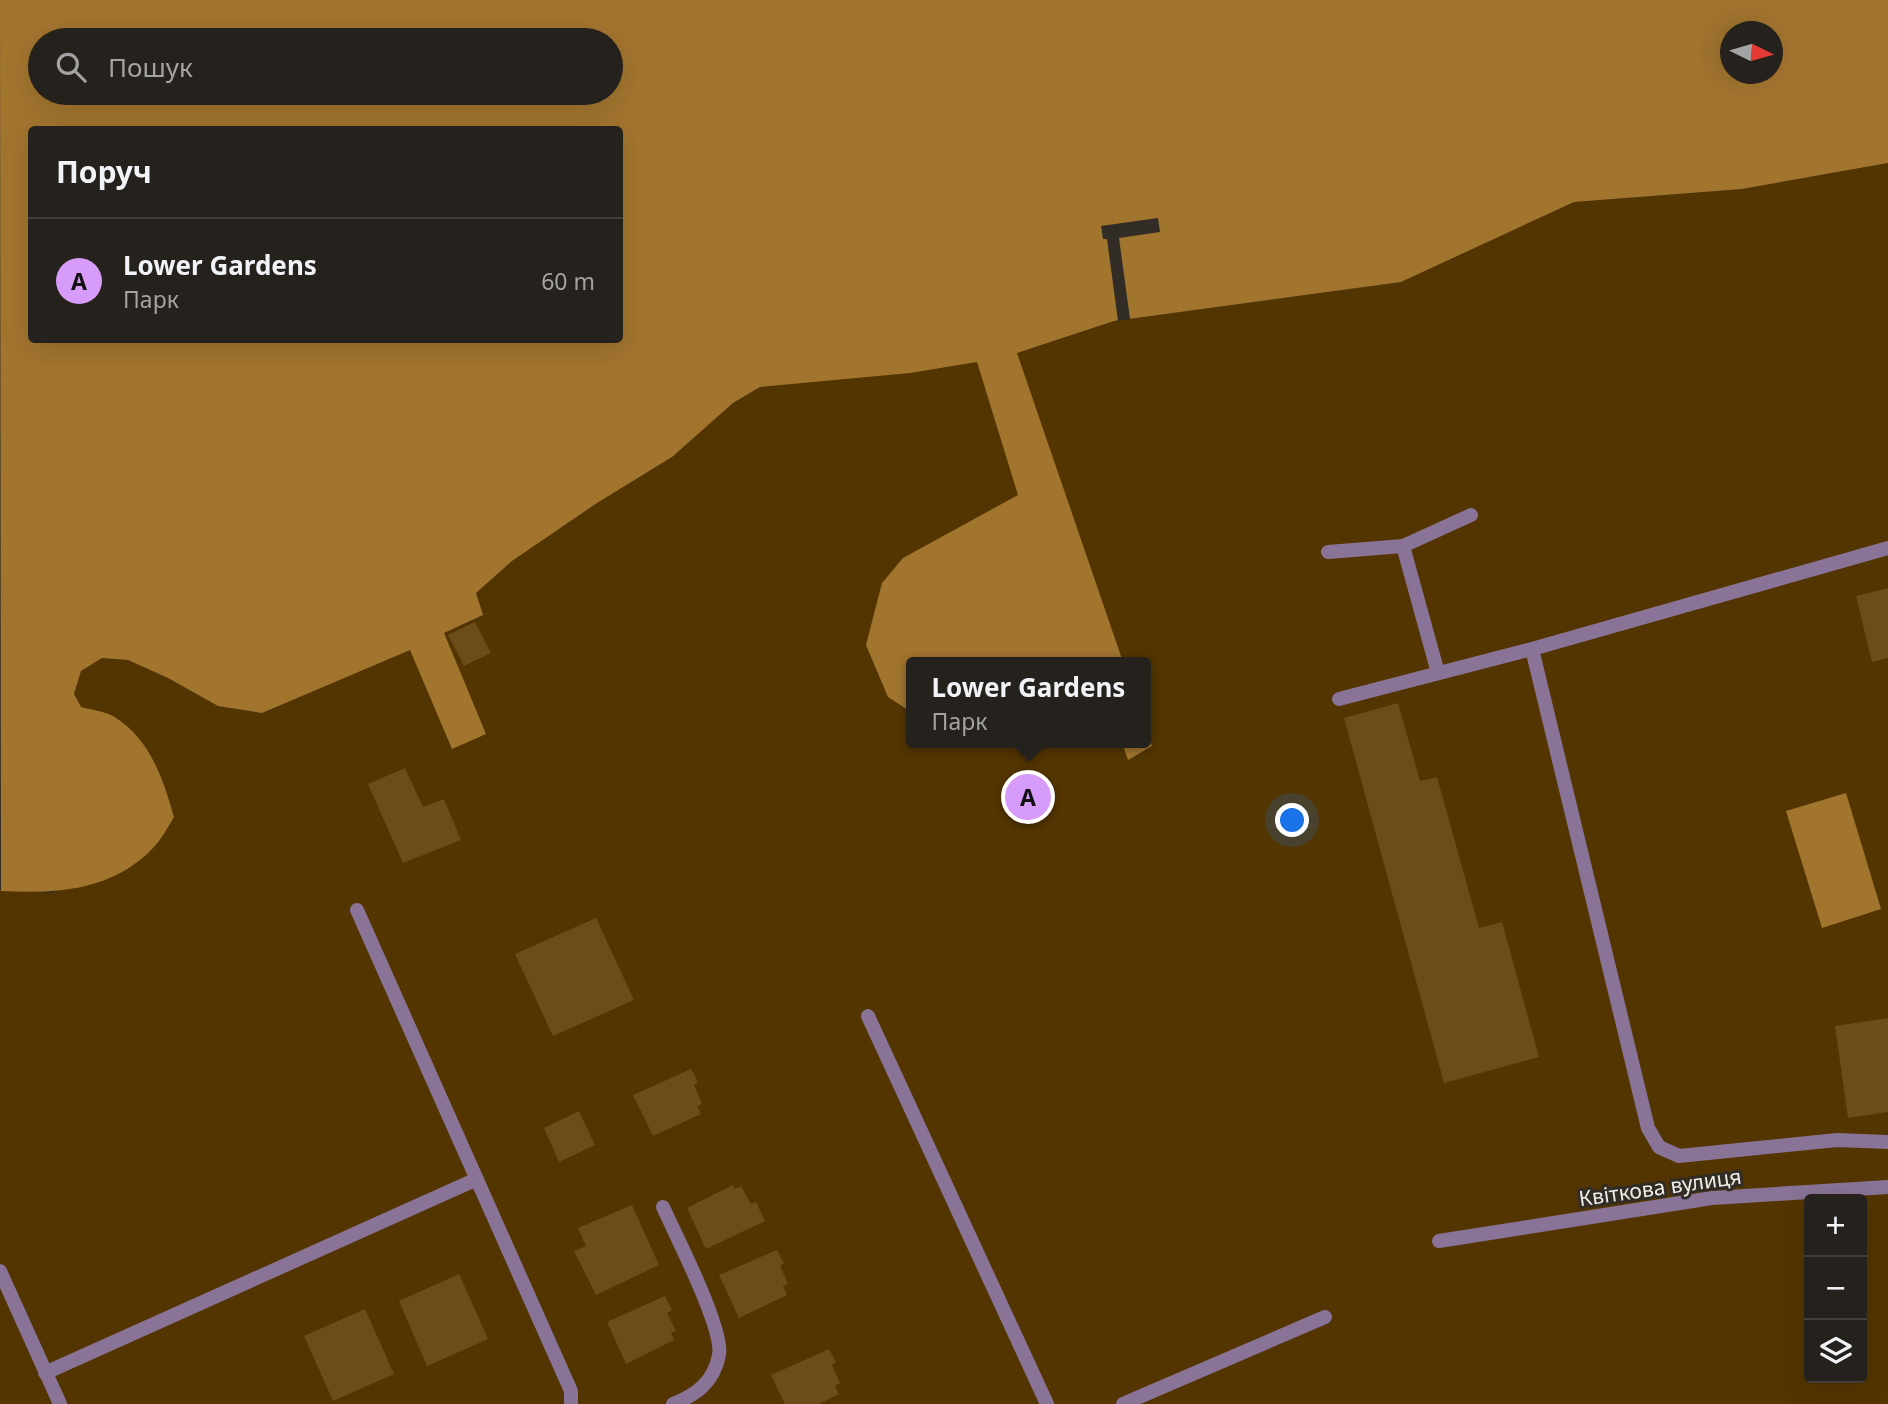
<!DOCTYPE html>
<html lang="uk">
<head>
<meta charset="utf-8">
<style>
	:root { --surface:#25211c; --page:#312e29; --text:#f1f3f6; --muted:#a3a3a3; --line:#423e3b; --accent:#d79bf9 }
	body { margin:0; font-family:"Noto Sans",sans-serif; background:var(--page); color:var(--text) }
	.controls { position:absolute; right:21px; bottom:21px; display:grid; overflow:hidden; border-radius:7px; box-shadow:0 7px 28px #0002 }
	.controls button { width:63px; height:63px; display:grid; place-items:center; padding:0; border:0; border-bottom:2px solid var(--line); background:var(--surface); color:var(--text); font:35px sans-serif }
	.compass { position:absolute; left:1720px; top:21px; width:63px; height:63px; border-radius:50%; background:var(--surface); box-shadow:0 7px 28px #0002; rotate:95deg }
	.you { position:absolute; left:1293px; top:821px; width:24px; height:24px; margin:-18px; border:5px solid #fff; border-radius:50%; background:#1a73e8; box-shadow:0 0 0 10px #1a73e833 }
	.badge { display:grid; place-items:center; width:46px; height:46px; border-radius:50%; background:var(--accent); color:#111; font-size:23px; font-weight:700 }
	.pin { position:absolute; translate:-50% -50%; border:4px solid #fff; box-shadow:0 2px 7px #0006 }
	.popup { position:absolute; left:906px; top:657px; width:245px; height:91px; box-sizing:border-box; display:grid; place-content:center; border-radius:7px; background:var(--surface); filter:drop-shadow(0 2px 5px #0005); font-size:23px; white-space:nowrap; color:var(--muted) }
	.popup b { font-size:26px; color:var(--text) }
	.popup::after { content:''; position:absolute; left:50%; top:100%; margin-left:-14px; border:14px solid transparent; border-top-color:var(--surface) }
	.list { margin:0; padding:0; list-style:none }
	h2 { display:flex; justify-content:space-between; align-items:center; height:91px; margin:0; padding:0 28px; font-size:30px }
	h2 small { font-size:23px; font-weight:400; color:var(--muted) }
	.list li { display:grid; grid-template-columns:46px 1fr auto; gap:21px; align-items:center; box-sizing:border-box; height:126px; padding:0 28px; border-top:2px solid var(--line) }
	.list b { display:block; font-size:26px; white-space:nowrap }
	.list p { margin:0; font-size:23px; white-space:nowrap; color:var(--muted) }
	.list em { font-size:23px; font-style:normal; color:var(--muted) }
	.icon { flex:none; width:38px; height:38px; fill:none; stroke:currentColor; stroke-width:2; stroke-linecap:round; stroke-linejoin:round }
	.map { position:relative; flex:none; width:1888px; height:1404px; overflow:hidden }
	.search { position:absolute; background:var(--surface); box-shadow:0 7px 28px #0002; left:28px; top:28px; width:595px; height:77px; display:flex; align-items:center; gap:18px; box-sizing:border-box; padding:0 24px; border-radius:38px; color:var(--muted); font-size:26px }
	.panel { position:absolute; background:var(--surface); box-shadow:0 7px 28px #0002; left:28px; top:126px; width:595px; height:217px; border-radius:7px }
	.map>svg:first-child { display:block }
	.green { fill:#533501; fill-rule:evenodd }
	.water { fill:#a2752f; fill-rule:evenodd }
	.pier { fill:#312c26 }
	.building { fill:#6c4c1b }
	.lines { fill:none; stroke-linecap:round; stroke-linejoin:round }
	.lane { stroke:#897396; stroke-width:14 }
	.street { stroke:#897396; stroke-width:14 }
	.labels { text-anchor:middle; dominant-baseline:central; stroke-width:6; stroke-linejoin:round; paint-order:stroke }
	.street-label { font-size:21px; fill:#f1eee9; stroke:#312c26 }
</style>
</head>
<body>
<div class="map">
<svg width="1888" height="1404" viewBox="0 0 1888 1404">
	<rect width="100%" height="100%" fill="#312c26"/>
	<!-- green -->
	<path class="green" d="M1888 163V1404H0V890L53 893 112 715 81 708 74 694 81 671 102 658 128 660 168 678 218 706 263 713 482 616 476 593 512 561 597 503 672 457 733 403 760 387 947 367 1017 353 1114 321 1401 282 1574 202 1742 189ZM911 662H1145V743H911ZM1809 1199H1862V1378H1809Z"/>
	<!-- water -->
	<g class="water">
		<path d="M0 0H1888V163L1742 189 1574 202 1401 282 1114 321 1017 353 1123 662H911V712L888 697 866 645 882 583 903 558 1018 495 977 362 910 373 760 387 733 403 672 457 597 503 512 561 476 593 483 615 444 633 486 734 452 749 410 650 262 713 218 706 168 678 128 660 102 658 81 671 74 694 81 707C91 710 104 711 113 716 150 738 163 779 174 817 168 827 161 840 153 848 112 891 56 894 1 891ZM1730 32H1772V74H1730ZM40 40H611V93H40ZM32 130H620V340H32Z"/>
		<path d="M1145 726 1152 746 1128 760 1122 743H1145Z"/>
		<path d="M1846 793 1881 909 1822 928 1786 811Z"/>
	</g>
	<!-- pier -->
	<path class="pier" d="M1158 218 1160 232 1119 238 1130 319 1118 321 1107 239H1103L1101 226Z"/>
	<!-- building -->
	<g class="building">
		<path d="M1888 588V658L1872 662 1856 596Z"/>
		<path d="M475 622 491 653 464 666 448 635Z"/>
		<path d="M1398 703 1420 781 1437 777 1479 928 1502 922 1539 1057 1444 1083 1344 718Z"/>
		<path d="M405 768 423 807 444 799 461 840 403 863 368 784Z"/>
		<path d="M596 918 634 1000 553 1036 515 954Z"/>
		<path d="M1888 1018V1112L1848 1118 1835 1026Z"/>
		<path d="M691 1069 698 1082 694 1085 702 1104 697 1106 701 1114 653 1136 633 1095Z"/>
		<path d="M579 1111 595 1145 559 1162 544 1128Z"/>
		<path d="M733 1185 735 1189 741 1186 751 1204 756 1202 765 1221 706 1249 687 1208Z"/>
		<path d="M632 1205 659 1265 596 1295 574 1251 586 1246 578 1228Z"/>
		<path d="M777 1250 784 1263 780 1266 788 1284 783 1286 787 1295 739 1318 719 1275Z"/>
		<path d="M459 1274 488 1339 427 1366 399 1301Z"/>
		<path d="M665 1296 672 1310 667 1313 676 1331 671 1333 674 1340 626 1364 607 1322Z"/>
		<path d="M365 1309 394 1374 333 1401 304 1336Z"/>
		<path d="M829 1349 836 1362 832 1365 840 1383 835 1386 839 1394 819 1404H785L771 1375Z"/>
	</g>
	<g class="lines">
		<!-- lane -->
		<g class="lane">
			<path d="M868 1016 1047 1404"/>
			<path d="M1123 1404 1325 1317"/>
		</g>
		<!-- street -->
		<g class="street">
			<path d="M1403 546 1438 673"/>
			<path d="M1328 552 1403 546 1471 515"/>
			<path d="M1532 649 1648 1128 1659 1147 1679 1156 1837 1140 1888 1142"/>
			<path d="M1339 699 1532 649 1888 548"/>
			<path d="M357 910 571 1391V1404"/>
			<path d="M663 1207C676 1236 724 1329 719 1355 714 1382 696 1395 673 1404"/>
			<path d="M1439 1241 1712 1198 1888 1187"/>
			<path d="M0 1271 60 1404"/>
			<path d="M45 1373 477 1179"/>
		</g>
	</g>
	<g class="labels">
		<!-- street labels -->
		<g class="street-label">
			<text transform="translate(1660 1187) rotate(-8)">Квіткова вулиця</text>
		</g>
	</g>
</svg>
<div class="controls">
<button>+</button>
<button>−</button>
<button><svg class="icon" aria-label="layers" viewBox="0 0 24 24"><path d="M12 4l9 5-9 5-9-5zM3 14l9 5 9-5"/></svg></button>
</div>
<svg class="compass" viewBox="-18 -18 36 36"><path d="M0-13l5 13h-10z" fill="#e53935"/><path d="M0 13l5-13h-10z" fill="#a3a3a3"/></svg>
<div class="you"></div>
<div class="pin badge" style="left:1028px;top:797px">A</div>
<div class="popup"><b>Lower Gardens</b>Парк</div>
<div class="search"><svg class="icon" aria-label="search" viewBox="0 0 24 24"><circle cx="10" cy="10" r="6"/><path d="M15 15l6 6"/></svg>Пошук</div>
<section class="panel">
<h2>Поруч<small></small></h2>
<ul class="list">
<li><span class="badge">A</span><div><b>Lower Gardens</b><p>Парк</p></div><em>60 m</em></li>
</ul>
</section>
</div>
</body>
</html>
